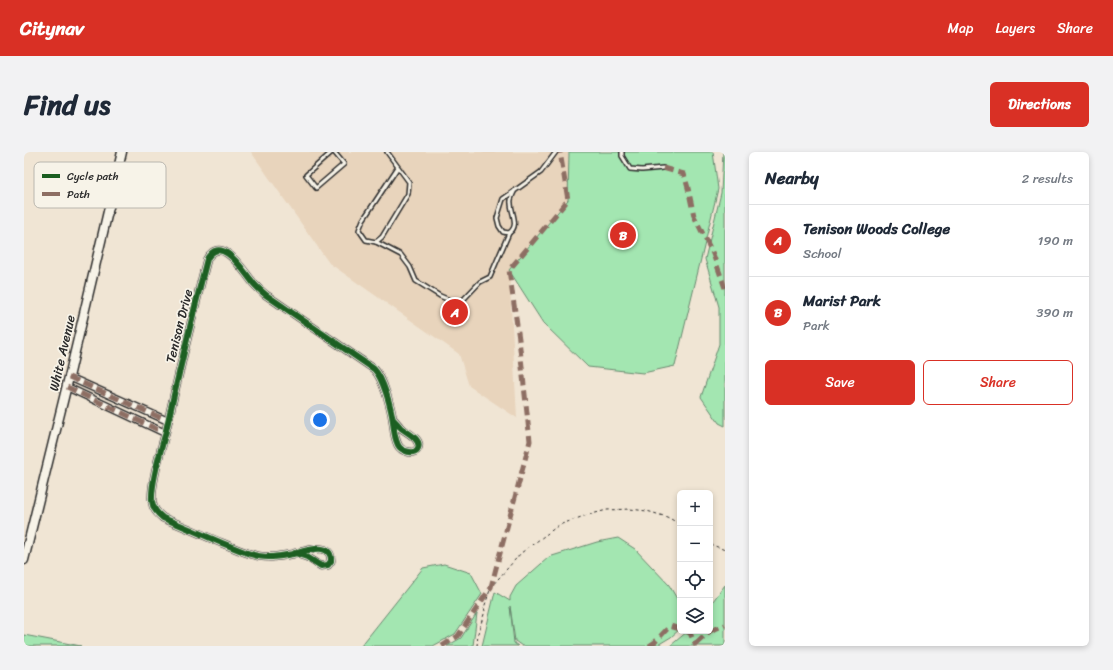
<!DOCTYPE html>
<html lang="en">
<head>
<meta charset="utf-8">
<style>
	:root { --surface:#fff; --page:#f2f2f3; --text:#1f2937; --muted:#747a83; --line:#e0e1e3; --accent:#d93025 }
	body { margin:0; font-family:Sriracha,sans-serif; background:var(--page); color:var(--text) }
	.controls { position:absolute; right:12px; bottom:12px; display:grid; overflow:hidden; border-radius:6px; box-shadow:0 2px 6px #0003 }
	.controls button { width:36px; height:36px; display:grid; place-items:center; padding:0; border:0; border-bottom:1px solid var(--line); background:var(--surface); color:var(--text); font:20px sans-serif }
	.you { position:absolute; left:296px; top:268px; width:14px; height:14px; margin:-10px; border:3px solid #fff; border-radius:50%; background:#1a73e8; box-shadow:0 0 0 6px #1a73e833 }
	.badge { display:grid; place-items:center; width:26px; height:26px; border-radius:50%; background:var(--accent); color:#fff; font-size:13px; font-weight:700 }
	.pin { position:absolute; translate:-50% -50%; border:2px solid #fff; box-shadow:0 1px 4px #0006 }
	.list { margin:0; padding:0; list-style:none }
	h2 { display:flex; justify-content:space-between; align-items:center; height:52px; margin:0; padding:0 16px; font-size:17px }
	h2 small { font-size:13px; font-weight:400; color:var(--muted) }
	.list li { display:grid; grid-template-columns:26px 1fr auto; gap:12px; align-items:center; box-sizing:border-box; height:72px; padding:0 16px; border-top:1px solid var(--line) }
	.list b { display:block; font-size:15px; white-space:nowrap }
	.list p { margin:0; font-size:13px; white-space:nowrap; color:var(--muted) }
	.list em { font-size:13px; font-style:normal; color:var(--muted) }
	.actions { display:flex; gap:8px; padding:12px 16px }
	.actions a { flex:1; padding:9px 0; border:1px solid var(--accent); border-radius:6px; text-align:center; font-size:14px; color:var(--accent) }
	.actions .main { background:var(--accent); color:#fff }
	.icon { flex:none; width:22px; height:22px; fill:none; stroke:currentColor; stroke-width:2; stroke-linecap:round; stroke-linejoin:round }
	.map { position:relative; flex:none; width:701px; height:494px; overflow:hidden; border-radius:6px }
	header { display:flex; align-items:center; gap:24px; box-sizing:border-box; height:56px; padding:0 20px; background:var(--accent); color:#fff }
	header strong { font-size:19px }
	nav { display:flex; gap:22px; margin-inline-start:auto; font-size:14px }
	.intro { display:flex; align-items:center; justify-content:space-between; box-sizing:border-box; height:96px; padding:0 24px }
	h1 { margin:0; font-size:28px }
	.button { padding:10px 18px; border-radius:6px; background:var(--accent); color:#fff; font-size:14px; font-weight:700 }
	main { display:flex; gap:24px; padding:0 24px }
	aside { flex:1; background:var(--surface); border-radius:6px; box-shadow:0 2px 6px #0003 }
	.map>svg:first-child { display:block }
	.built { fill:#e8d4bc }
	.green { fill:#a3e6b1; stroke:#67886e }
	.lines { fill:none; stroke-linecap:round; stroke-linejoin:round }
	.lane-casing { stroke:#2b2b2b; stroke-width:6 }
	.street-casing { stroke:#2b2b2b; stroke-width:9 }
	.secondary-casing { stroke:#2b2b2b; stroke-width:11 }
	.path { stroke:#2b2b2b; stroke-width:1; stroke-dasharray:3 3; stroke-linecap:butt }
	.lane { stroke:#f7f3e8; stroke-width:3 }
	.street { stroke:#f7f3e8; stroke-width:6 }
	.secondary { stroke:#f7f3e8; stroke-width:8 }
	.quiet { stroke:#8d6e63; stroke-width:5; stroke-dasharray:10 5; stroke-linecap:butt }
	.cycleway-casing { stroke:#f7f3e8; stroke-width:8 }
	.cycleway { stroke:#1b5e20; stroke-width:6 }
	.labels { text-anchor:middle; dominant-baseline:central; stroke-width:3.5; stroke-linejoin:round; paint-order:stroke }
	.street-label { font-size:13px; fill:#2b2b2b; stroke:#f7f3e8 }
	.key { fill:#f7f3e8; stroke:#bab7af; stroke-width:1 }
	.key-label { font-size:11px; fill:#2b2b2b }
</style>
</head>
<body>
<header>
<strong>Citynav</strong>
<nav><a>Map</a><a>Layers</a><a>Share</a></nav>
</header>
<div class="intro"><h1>Find us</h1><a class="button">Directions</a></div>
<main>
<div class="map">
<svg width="701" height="494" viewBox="0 0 701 494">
	<rect width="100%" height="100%" fill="#f0e5d4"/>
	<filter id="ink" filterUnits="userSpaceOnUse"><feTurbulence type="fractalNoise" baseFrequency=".025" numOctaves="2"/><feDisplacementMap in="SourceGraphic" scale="8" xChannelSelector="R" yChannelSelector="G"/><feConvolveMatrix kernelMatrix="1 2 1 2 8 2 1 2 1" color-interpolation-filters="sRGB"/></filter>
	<g filter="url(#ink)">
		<!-- built -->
		<path class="built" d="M227 0H544V48L485 118 493 266 445 234 435 202 305 111Z"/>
		<!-- green -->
		<g class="green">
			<path d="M545 0H689L694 37 651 214 619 221 564 215 519 171 485 118 544 48Z"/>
			<path d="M699 0H701V274L695 271 677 245 695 192V155L681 107 697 41Z"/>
			<path d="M594 386 611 397 645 433 656 452V477L647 485 632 494H498L491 489 486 454 490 491 494 494H458L471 440 486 449V445L492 434 525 405 573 390Z"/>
			<path d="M420 412 447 421 458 442 431 482 409 494H337L399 416Z"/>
			<path d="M701 433V494H646L664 479H686V453Z"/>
			<path d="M453 461 449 494H423L437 486Z"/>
			<path d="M0 483 57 494H0Z"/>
		</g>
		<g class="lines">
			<defs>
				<g id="lane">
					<path d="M308 0 282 23 292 36 320 12 310 0"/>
					<path d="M363 0 385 30 384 42 358 85 352 90 342 88 335 78 339 68 374 15"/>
					<path d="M598 0V4L606 17 618 18 639 16"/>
					<path d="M491 38C489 42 486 47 487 51 487 61 496 74 485 81L479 80 475 74 473 66 479 47 517 20 532 0"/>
					<path d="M352 90 377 103 386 115 392 129 416 144 430 150 439 148 456 130 466 125 485 81"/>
				</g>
				<g id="street">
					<path d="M45 225 144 269"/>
					<path d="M43 235 141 281"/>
					<path d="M271 401 283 405 297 414 304 413 307 409C308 388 279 400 269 402 262 403 253 405 245 405 229 405 213 397 198 391 179 383 159 374 139 366 133 361 129 357 128 349 127 330 136 301 141 283 154 224 168 165 183 107 197 82 218 117 227 128 231 134 236 138 242 143L350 217C359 226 367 255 369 269 370 277 370 285 374 293 377 299 391 304 394 296 398 287 382 280 377 276 374 273 372 270 369 267"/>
				</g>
				<path id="secondary" d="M0 408 45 225 98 0"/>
			</defs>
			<!-- lane casing -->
			<use href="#lane" class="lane-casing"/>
			<!-- street casing -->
			<use href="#street" class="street-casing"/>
			<!-- secondary casing -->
			<use href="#secondary" class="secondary-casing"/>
			<!-- path -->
			<g class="path">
				<path d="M686 392 701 398"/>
				<path d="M453 494 454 481 461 459 460 456 467 435 497 401 535 373 560 364 583 358 606 357 623 359 643 365 656 372"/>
			</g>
			<!-- lane -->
			<use href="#lane" class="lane"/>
			<!-- street -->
			<use href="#street" class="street"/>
			<!-- secondary -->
			<use href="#secondary" class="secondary"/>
			<!-- quiet -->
			<g class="quiet">
				<path d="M639 16 660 22 664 36 670 64 689 102 701 136"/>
				<path d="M45 225 144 269"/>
				<path d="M43 235 141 281"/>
				<path d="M661 479 666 481 672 494"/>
				<path d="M686 479 701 473"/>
				<path d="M672 492 686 479"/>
				<path d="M418 494 434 484 467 435 506 289 495 187 485 118 544 48 536 0"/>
				<path d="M625 494 631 490 646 474 656 477"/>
			</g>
			<defs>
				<path id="cycleway" d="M271 401 283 405 297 414 304 413 307 409C308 388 279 400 269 402 262 403 253 405 245 405 229 405 213 397 198 391 179 383 159 374 139 366 133 361 129 357 128 349 127 330 136 301 141 283 154 224 168 165 183 107 197 82 218 117 227 128 231 134 236 138 242 143L350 217C359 226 367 255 369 269 370 277 370 285 374 293 377 299 391 304 394 296 398 287 382 280 377 276 374 273 372 270 369 267"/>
			</defs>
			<!-- cycleway casing -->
			<use href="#cycleway" class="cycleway-casing"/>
			<!-- cycleway -->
			<use href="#cycleway" class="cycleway"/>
		</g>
	</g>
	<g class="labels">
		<!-- street labels -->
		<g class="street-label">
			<text transform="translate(155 174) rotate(-76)">Tenison Drive</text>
			<text transform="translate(38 201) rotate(-77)">White Avenue</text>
		</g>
	</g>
	<!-- legend -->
	<rect x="10" y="10" width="132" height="46" rx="6" class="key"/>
	<rect x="18" y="22" width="18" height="4" fill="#1b5e20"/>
	<rect x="18" y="40" width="18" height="4" fill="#8d6e63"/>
	<g class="key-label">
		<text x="43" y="28">Cycle path</text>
		<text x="43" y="46">Path</text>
	</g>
</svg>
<div class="controls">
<button>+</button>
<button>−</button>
<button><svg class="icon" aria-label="locate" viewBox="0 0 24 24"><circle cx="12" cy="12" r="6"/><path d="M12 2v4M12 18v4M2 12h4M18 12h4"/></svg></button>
<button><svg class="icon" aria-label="layers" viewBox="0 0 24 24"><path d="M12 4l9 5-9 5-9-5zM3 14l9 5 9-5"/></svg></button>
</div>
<div class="you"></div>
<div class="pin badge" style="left:431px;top:160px">A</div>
<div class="pin badge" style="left:599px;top:83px">B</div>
</div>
<aside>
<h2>Nearby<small>2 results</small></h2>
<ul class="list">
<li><span class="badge">A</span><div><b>Tenison Woods College</b><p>School</p></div><em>190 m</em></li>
<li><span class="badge">B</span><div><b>Marist Park</b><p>Park</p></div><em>390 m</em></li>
</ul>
<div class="actions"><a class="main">Save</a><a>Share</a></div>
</aside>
</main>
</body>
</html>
